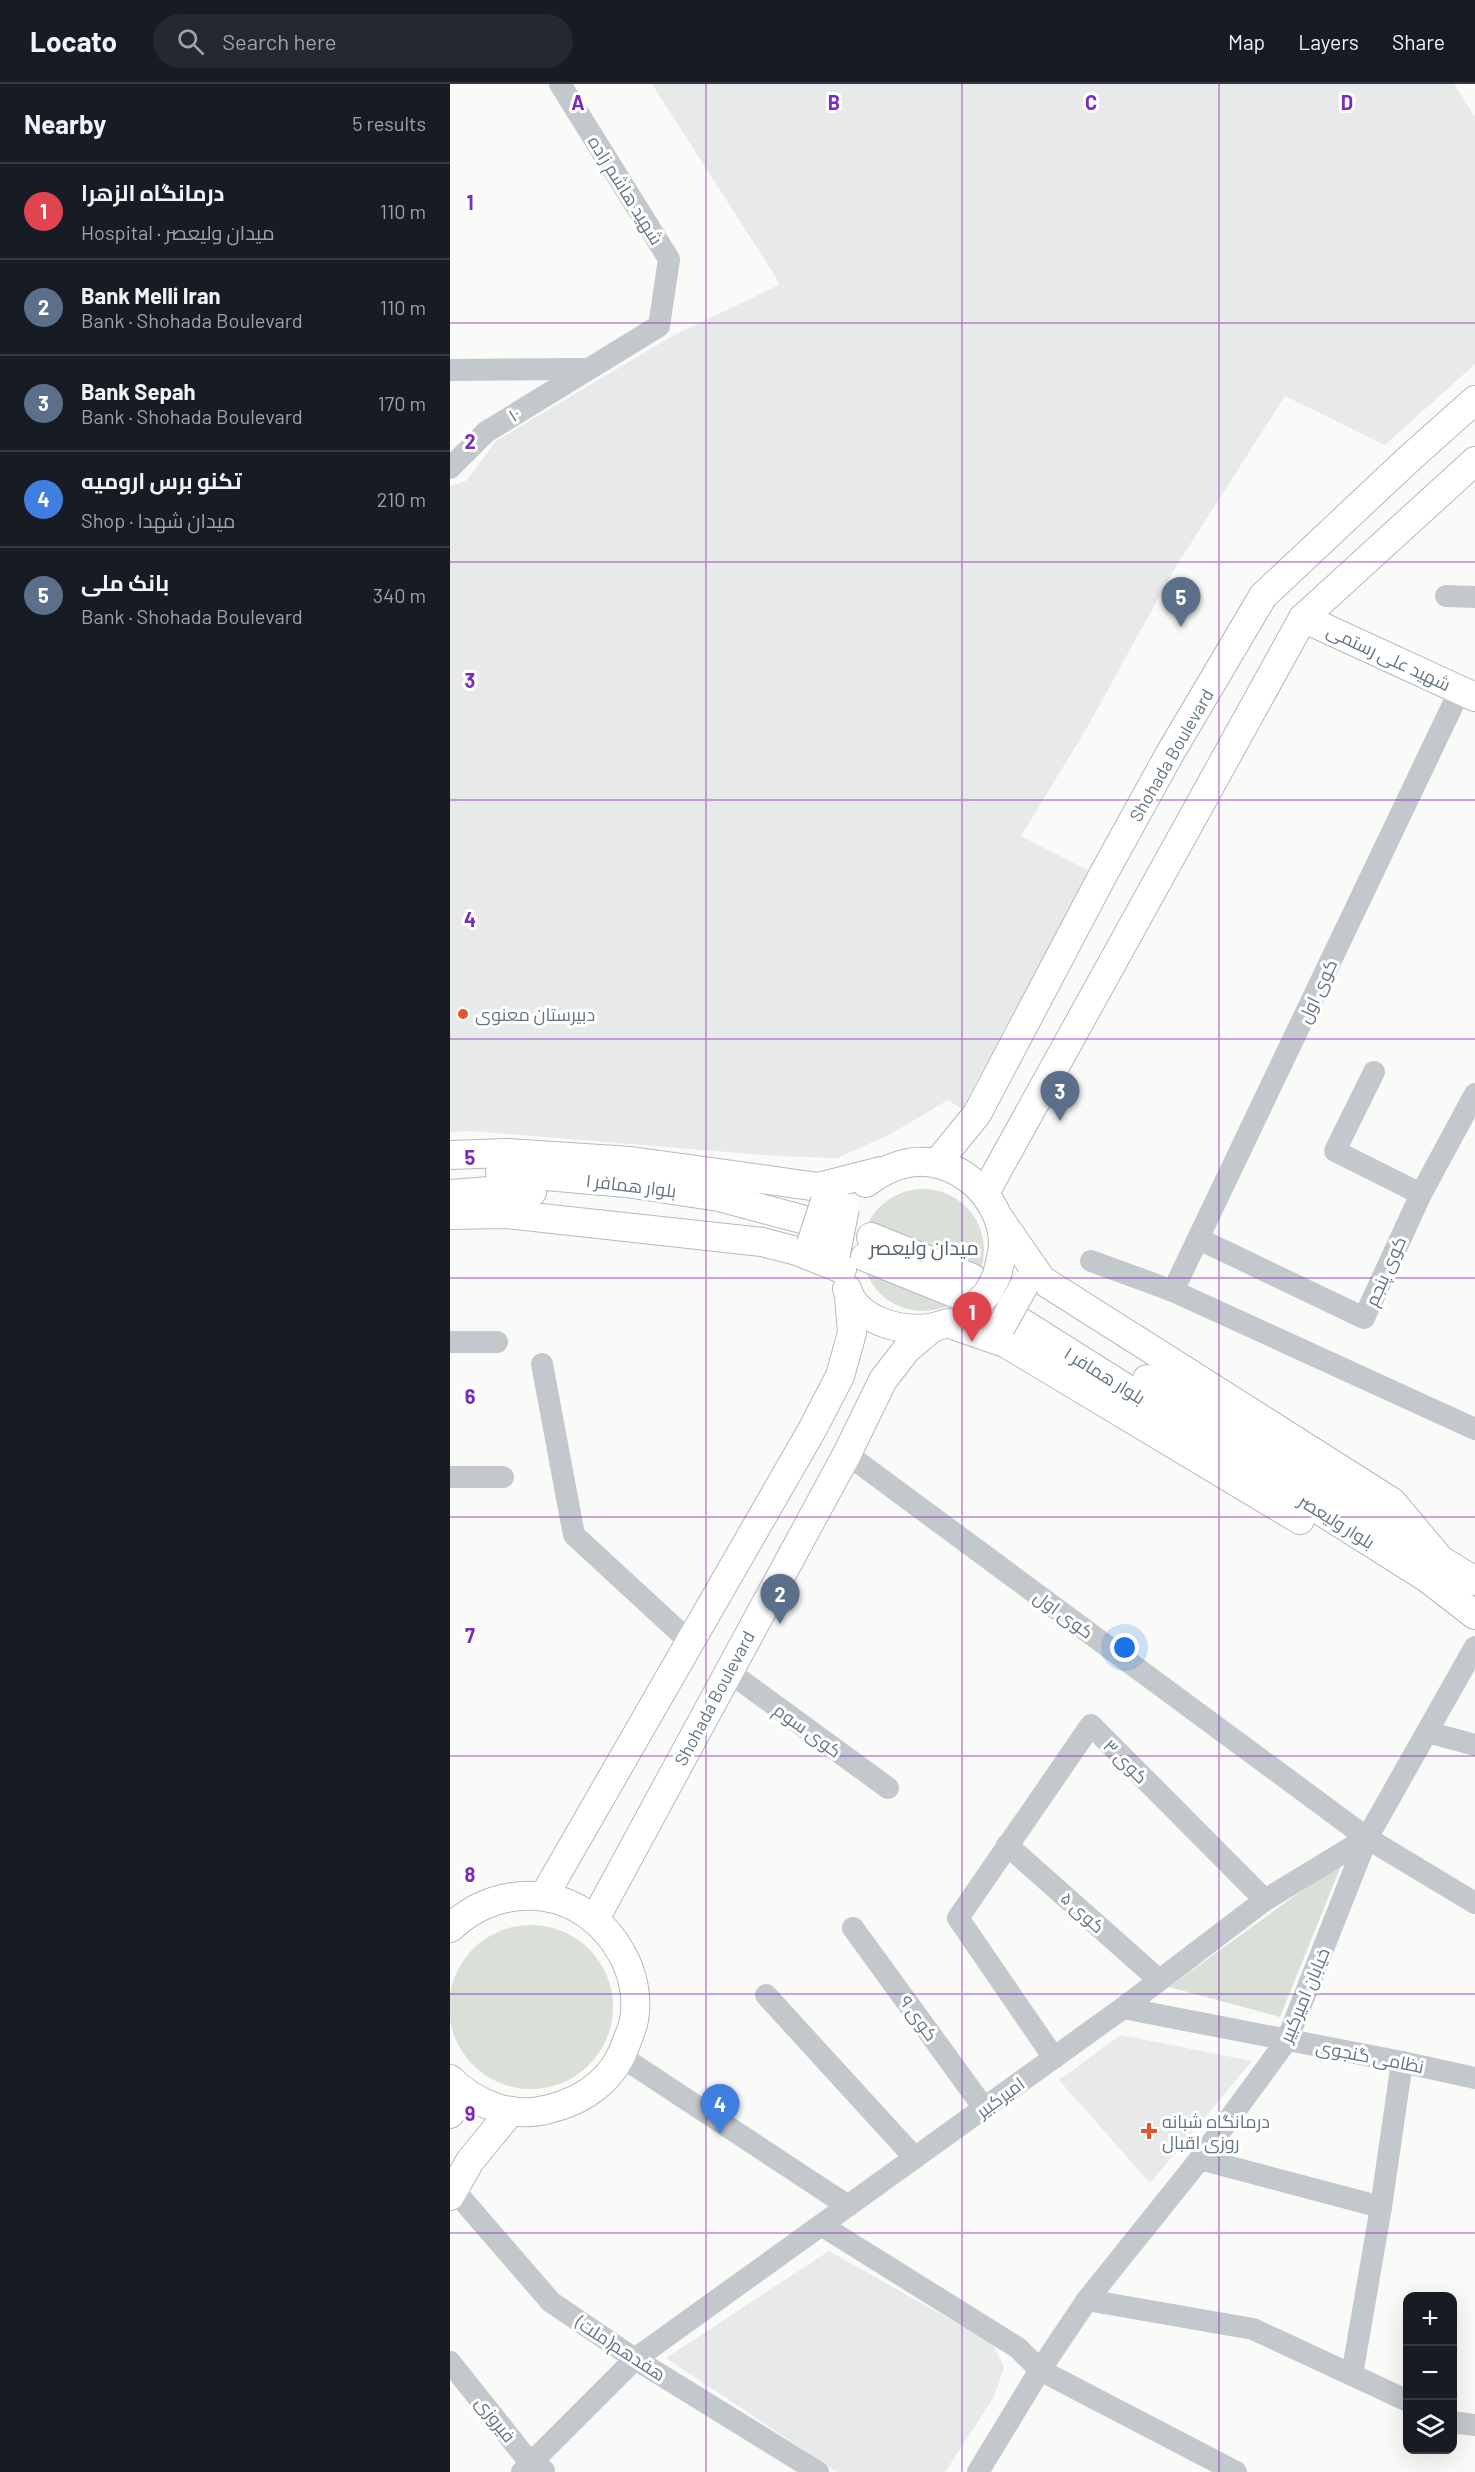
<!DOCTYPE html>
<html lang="en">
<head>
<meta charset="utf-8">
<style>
	:root { --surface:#171b24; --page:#242831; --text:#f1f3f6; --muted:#9ea1a6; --line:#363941; --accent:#2563eb }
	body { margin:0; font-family:Barlow,Cairo,sans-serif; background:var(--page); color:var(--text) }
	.controls { position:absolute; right:18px; bottom:18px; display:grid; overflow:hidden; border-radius:12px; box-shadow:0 6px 24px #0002 }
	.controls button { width:54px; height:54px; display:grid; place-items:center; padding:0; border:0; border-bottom:2px solid var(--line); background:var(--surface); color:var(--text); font:30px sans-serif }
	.you { position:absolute; left:675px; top:1564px; width:21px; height:21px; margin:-15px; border:4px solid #fff; border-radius:50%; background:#1a73e8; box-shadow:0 0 0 9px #1a73e833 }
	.badge { display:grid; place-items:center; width:39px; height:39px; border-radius:50%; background:var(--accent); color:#fff; font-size:20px; font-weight:700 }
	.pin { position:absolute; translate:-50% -50px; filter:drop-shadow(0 2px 3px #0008) }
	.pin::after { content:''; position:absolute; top:32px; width:21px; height:18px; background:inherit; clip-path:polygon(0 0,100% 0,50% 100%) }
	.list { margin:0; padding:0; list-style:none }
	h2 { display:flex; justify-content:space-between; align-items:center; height:78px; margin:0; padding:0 24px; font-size:26px }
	h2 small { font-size:20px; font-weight:400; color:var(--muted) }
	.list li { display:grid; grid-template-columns:39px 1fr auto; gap:18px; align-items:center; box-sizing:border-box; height:96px; padding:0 24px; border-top:2px solid var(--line) }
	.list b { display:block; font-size:22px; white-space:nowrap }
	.list p { margin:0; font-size:20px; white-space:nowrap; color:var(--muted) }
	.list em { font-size:20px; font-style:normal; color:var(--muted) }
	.icon { flex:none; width:33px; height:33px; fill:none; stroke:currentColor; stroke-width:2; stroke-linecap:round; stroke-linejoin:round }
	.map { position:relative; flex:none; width:1025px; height:2388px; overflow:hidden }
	header { display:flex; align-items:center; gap:36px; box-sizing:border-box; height:84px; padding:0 30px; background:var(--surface); border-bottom:2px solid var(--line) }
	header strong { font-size:28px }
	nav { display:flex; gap:33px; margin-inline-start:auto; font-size:21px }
	.search { width:420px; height:54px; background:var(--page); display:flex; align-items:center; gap:15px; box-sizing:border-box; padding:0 21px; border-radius:33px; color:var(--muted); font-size:22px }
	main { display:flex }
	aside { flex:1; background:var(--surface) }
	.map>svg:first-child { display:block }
	.built { fill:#e8e9e9 }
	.green { fill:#dadfd7 }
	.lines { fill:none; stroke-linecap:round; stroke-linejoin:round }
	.major-casing { stroke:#b5babe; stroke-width:30 }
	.minor { stroke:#c3c8cc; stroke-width:22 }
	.major { stroke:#fff; stroke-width:28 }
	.major-bridge-casing { stroke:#b5babe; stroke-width:30; stroke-linecap:butt }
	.major-bridge { stroke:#fff; stroke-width:28 }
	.grid { fill:none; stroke:#7b2cbf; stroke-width:1.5; stroke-opacity:0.55 }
	.poi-dot { fill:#e4572e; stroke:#fff; stroke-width:2 }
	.labels { text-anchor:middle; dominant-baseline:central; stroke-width:6; stroke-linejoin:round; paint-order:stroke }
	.street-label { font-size:18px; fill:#657683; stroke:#fff }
	.poi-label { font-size:18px; fill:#657683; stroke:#fff; text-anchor:start }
	.neighbourhood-label { font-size:20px; fill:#57646e; stroke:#fff }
	.grid-label { font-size:20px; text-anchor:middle; font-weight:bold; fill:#7b2cbf; stroke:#fff; stroke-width:6; stroke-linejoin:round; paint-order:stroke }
</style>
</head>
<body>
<header>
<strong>Locato</strong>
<div class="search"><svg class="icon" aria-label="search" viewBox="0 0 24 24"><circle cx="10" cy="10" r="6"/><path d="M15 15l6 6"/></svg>Search here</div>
<nav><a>Map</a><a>Layers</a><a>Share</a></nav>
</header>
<main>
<aside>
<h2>Nearby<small>5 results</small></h2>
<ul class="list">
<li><span class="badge" style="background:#e0444e">1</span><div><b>درمانگاه الزهرا</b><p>Hospital · میدان ولیعصر</p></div><em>110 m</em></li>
<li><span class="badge" style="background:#5c6f8a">2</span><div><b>Bank Melli Iran</b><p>Bank · Shohada Boulevard</p></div><em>110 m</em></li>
<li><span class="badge" style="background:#5c6f8a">3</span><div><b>Bank Sepah</b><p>Bank · Shohada Boulevard</p></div><em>170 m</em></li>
<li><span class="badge" style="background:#3f7fe0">4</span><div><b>تکنو برس ارومیه</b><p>Shop · میدان شهدا</p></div><em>210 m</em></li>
<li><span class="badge" style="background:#5c6f8a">5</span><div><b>بانک ملی</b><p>Bank · Shohada Boulevard</p></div><em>340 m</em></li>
</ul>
</aside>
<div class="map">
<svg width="1025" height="2388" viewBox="0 0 1025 2388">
	<rect width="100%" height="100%" fill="#fafaf8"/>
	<!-- built -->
	<g class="built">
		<path d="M202 0H1004L1025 33V280L935 361 835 312 725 484 638 642 571 752 639 787 512 1025 498 1016 441 1050 387 1074 326 1072 20 1047 0 1048V402L16 397 46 357 224 251 329 201 325 192Z"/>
		<path d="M671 1951 802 1977 700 2099 609 1996Z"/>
		<path d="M379 2167 542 2259 554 2283 544 2313 495 2388H387L216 2274Z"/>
	</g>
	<!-- green -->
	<g class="green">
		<circle cx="473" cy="1166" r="61"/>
		<path d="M893 1777 830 1933 719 1903Z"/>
		<circle cx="81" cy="1923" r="82"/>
	</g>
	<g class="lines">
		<defs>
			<g id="major">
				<path d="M853 534 1025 613"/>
				<path d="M0 1071 56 1069 181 1077 368 1103 431 1087"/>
				<path d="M487 1079 527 1030 654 789 719 671 813 512 961 373 1025 316"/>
				<path d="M50 1088 176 1099 269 1113 359 1137"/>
				<path d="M416 1099C429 1089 442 1082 458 1079 505 1070 552 1112 553 1159 553 1169 549 1181 547 1191"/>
				<path d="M535 1109 853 534 1025 377"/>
				<path d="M0 1110 53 1106 82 1108"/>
				<path d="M0 1131 56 1130 312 1158 347 1167 392 1185"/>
				<path d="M549 1134 592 1196 942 1418 989 1474"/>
				<path d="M421 1153 522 1194"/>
				<path d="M415 1173 509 1211"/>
				<path d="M397 1205C407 1239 461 1252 491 1241"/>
				<path d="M563 1233 977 1494 1025 1531"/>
				<path d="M497 1239 555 1259 850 1436"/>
				<path d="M697 1295 1025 1497"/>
				<path d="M94 1812 362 1346 390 1292 402 1249 399 1212"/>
				<path d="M145 1835 397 1370 433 1296 457 1265 481 1245"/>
				<path d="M0 1844C54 1793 136 1803 172 1870 183 1889 188 1914 184 1936 183 1943 179 1951 177 1957 165 1994 136 2016 99 2025 63 2035 26 2021 0 1995"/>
				<path d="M0 2030 11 2006"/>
				<path d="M0 2112 20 2077 61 2027"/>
			</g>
		</defs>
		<!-- major casing -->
		<use href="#major" class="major-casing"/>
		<!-- minor -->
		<g class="minor">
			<path d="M0 286 136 285"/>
			<path d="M0 384 36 348 209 242 219 175 110 0"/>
			<path d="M996 512 1025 513"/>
			<path d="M924 988 885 1067 971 1110"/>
			<path d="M749 1155 914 1234 971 1110 1025 1010"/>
			<path d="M641 1177 723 1207 1025 1345"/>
			<path d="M723 1207 1010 606"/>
			<path d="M0 1258H47"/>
			<path d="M92 1280 124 1451 240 1558"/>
			<path d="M397 1370 917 1754 1025 1819"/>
			<path d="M0 1393H53"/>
			<path d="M278 1587 438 1704"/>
			<path d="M977 1648 1025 1661"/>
			<path d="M557 1761 709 1896"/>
			<path d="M403 1844 534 2024"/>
			<path d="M316 1911 465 2074"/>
			<path d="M673 1924 952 1978 1025 1994"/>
			<path d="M172 1973 398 2122"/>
			<path d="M604 1974 508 1834 641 1641 815 1816"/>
			<path d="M750 2075 931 2123"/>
			<path d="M4 2106 101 2218 185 2275 368 2388"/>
			<path d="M371 2141 568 2264 590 2286 786 2388"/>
			<path d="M637 2216 803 2245 902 2291 931 2123 952 1978"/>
			<path d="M0 2278 81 2380 94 2387"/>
			<path d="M902 2291 958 2317"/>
			<path d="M1002 2338 1025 2341"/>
			<path d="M72 2388 185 2275 673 1924 815 1816 917 1754"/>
			<path d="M528 2388 590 2286 637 2216 750 2075 837 1956 917 1754 1025 1563"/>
		</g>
		<!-- major -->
		<use href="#major" class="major"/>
		<defs>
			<g id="major-bridge">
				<path d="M361 1160 375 1117"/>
				<path d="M386 1169 395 1124"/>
				<path d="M523 1224 538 1209 547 1191"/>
				<path d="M551 1243 575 1200"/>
			</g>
		</defs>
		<!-- major-bridge casing -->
		<use href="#major-bridge" class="major-bridge-casing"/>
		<!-- major-bridge -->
		<use href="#major-bridge" class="major-bridge"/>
	</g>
	<!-- grid -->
	<path class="grid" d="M256 0V2388M512 0V2388M769 0V2388M0 239H1025M0 478H1025M0 716H1025M0 955H1025M0 1194H1025M0 1433H1025M0 1672H1025M0 1910H1025M0 2149H1025"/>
	<!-- markers -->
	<g class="poi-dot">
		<circle cx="13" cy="930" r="6"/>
		<path d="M696 2038h6v6h6v6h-6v6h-6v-6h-6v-6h6z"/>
	</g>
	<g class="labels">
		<!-- street labels -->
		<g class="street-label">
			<text transform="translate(176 106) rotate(58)">شهید هاشم زاده</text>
			<text transform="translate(64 330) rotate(-32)">۱۰</text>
			<text transform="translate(939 573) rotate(25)">شهید علی رستمی</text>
			<text transform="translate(721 671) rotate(-60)">Shohada Boulevard</text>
			<text transform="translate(867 907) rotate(-65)">کوی اول</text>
			<text transform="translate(181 1101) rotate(7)">بلوار همافر ۱</text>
			<text transform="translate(935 1187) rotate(-66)">کوی پنجم</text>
			<text transform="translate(655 1291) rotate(32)">بلوار همافر ۱</text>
			<text transform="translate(887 1437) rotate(32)">بلوار ولیعصر</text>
			<text transform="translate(614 1530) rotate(36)">کوی اول</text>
			<text transform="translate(264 1614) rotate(-62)">Shohada Boulevard</text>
			<text transform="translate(358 1646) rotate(36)">کوی سوم</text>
			<text transform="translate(676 1677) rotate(45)">کوی ۳</text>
			<text transform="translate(633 1828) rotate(42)">کوی ۵</text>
			<text transform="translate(854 1911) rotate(-67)">خیابان امیرکبیر</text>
			<text transform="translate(469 1934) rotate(54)">کوی ۹</text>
			<text transform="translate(920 1972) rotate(11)">نظامی گنجوی</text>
			<text transform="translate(550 2013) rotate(-36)">امیرکبیر</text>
			<text transform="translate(171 2264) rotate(33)">هفدهم(ملت)</text>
			<text transform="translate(46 2335) rotate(52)">فیروزی</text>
		</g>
		<!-- poi labels -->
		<g class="poi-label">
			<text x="25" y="930">دبیرستان معنوی</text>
			<text x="712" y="2037">درمانگاه شبانه<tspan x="712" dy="21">روزی اقبال</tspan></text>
		</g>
		<!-- neighbourhood labels -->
		<g class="neighbourhood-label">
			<text x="474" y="1163">میدان ولیعصر</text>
		</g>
	</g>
	<g class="grid-label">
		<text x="128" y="26">A</text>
		<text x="384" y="26">B</text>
		<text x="641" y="26">C</text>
		<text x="897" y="26">D</text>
		<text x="20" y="126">1</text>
		<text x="20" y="365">2</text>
		<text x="20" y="604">3</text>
		<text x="20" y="843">4</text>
		<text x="20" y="1081">5</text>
		<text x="20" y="1320">6</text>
		<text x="20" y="1559">7</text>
		<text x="20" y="1798">8</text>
		<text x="20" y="2037">9</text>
	</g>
</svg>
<div class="controls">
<button>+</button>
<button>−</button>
<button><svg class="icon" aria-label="layers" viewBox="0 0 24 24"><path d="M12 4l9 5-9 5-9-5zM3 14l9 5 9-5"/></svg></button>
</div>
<div class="you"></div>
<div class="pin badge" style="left:522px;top:1258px;background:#e0444e">1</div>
<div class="pin badge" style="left:330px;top:1540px;background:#5c6f8a">2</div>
<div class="pin badge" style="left:610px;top:1037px;background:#5c6f8a">3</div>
<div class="pin badge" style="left:270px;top:2050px;background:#3f7fe0">4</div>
<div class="pin badge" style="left:731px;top:543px;background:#5c6f8a">5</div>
</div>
</main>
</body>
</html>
